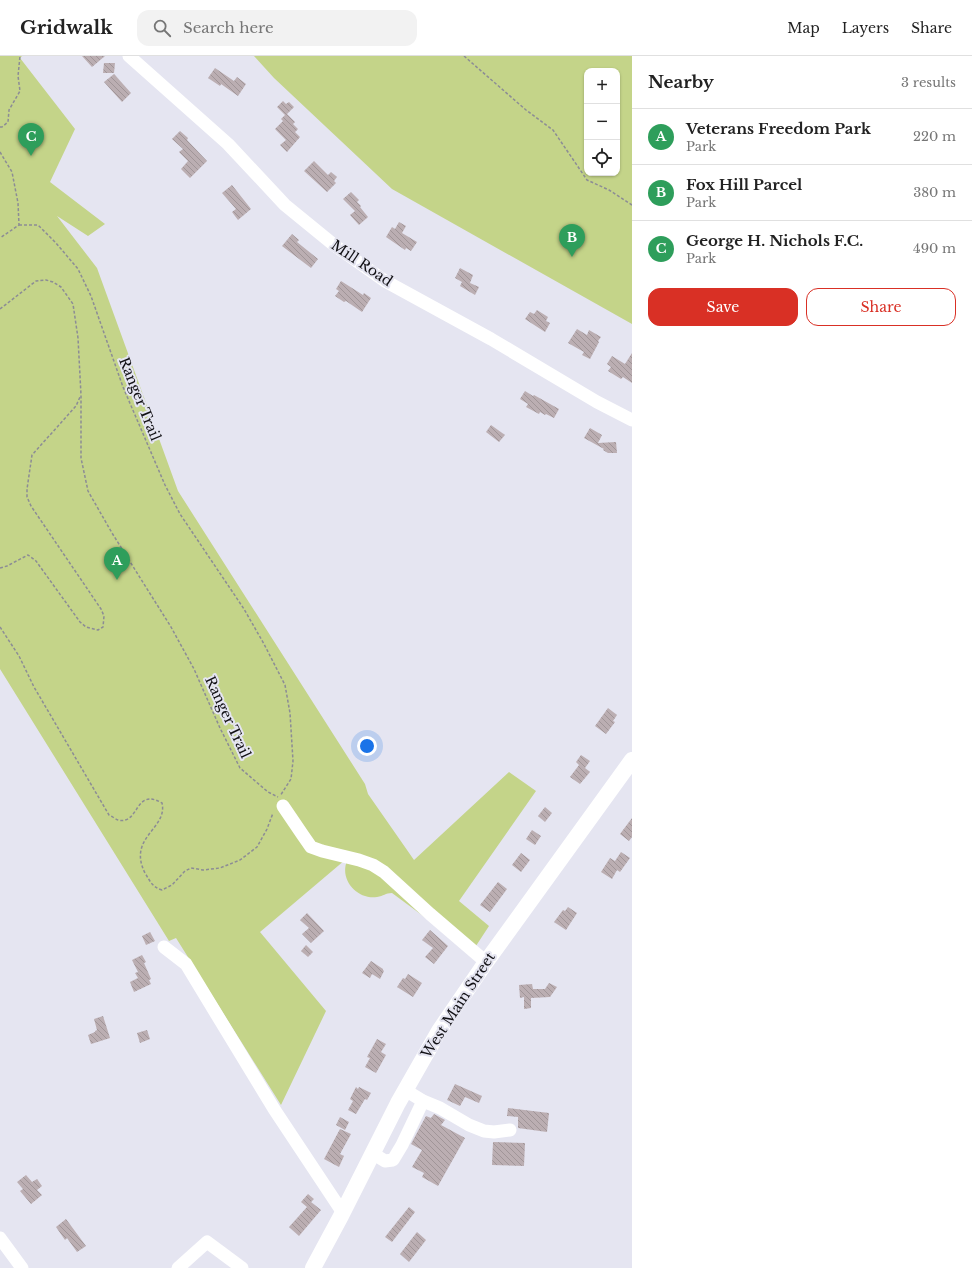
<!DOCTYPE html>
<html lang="en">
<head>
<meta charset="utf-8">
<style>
	:root { --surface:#fff; --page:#f2f2f2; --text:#222; --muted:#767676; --line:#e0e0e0; --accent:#d93025 }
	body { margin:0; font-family:"Libre Baskerville",serif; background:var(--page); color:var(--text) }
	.controls { position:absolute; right:12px; top:12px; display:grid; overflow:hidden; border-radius:8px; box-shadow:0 1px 3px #0004 }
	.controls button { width:36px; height:36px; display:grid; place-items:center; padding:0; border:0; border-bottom:1px solid var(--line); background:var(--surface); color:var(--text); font:20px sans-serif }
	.you { position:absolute; left:367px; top:690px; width:14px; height:14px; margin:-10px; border:3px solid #fff; border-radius:50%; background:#1a73e8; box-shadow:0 0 0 6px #1a73e833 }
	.badge { display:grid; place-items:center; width:26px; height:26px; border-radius:50%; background:var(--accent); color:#fff; font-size:13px; font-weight:700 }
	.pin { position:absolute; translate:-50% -33px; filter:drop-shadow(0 1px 2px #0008) }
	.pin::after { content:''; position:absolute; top:21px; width:14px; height:12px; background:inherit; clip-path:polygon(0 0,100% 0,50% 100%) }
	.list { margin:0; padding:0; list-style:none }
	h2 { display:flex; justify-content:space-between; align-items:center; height:52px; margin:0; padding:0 16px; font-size:17px }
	h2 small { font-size:13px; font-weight:400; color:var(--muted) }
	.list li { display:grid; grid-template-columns:26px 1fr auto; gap:12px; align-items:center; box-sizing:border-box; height:56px; padding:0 16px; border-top:1px solid var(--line) }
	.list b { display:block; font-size:15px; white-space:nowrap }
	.list p { margin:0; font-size:13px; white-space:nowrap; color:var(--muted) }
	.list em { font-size:13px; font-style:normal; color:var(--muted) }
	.actions { display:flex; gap:8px; padding:12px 16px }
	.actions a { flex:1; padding:9px 0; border:1px solid var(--accent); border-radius:12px; text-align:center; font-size:14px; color:var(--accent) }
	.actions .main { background:var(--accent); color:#fff }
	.icon { flex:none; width:22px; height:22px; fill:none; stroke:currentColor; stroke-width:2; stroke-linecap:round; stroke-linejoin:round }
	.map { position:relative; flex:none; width:632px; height:1212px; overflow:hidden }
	header { display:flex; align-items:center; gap:24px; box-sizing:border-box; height:56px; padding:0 20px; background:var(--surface); border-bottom:1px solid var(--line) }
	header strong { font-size:19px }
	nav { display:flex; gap:22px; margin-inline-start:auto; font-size:14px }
	.search { width:280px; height:36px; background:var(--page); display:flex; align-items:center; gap:10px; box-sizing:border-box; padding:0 14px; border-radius:12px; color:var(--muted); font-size:15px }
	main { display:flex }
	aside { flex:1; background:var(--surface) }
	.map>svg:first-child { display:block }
	.green { fill:#c4d489; fill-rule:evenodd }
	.building { fill:url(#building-back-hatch) }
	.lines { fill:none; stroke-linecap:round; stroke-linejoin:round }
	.path { stroke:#8c8c95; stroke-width:1.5; stroke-dasharray:3 2; stroke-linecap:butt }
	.minor { stroke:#fff; stroke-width:13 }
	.major { stroke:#fff; stroke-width:16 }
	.labels { text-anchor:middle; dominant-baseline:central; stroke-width:4; stroke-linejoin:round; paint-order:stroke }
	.street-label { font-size:14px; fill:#111014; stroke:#e5e5f1 }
</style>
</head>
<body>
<header>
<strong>Gridwalk</strong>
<div class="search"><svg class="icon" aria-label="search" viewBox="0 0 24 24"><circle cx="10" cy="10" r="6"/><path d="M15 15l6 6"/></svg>Search here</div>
<nav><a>Map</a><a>Layers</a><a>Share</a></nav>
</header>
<main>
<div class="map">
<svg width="632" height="1212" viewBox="0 0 632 1212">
	<defs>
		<pattern id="building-back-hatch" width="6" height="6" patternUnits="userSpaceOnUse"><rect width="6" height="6" fill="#bbaeb2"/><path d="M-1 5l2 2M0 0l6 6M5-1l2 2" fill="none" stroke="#a09598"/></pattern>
	</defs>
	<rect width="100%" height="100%" fill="#e5e5f1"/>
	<!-- green -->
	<g class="green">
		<path d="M0 0H22L20 2 75 73 50 126 105 168 88 180 57 160 97 212 178 435 365 728 368 738 414 804 509 716 536 735 459 845 489 870 472 896 392 837C385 837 384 840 377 841 358 844 339 824 347 805L345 804 260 876 326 955 281 1049 176 882 169 885 0 613Z"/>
		<path d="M254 0H632V268L392 133 274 22ZM587 15H617V117H587Z"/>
	</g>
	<!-- building -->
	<g class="building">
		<path d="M82 0H105L92 11Z"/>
		<path d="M104 7H115L114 17H103Z"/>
		<path d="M215 12 234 25 237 21 246 28 238 40 221 28 220 30 208 22Z"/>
		<path d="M114 18 131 37 122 46 104 26Z"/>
		<path d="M283 45 286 48 289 46 294 51 287 58 295 66 293 68 298 73 295 76 300 81 287 96 280 89 286 84 275 73 283 65 281 63 285 59 277 51Z"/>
		<path d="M180 75 188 82 187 84 207 105 190 122 181 113 188 105 179 96 183 93 172 83Z"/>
		<path d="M314 105 328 119 331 116 337 121 334 125 336 127 327 136 304 115Z"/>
		<path d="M232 129 251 153 238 164 232 156 236 153 222 137Z"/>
		<path d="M351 136 359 144 357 146 361 150 360 151 368 161 359 169 350 159 355 155 343 143Z"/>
		<path d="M399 166 406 170 402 177 417 186 411 195 406 192 405 194 386 181 392 171 395 173Z"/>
		<path d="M292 178 299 184 297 186 318 203 311 212 282 190Z"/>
		<path d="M460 212 473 219 470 227 479 231 475 239 460 230 462 226 455 222Z"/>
		<path d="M341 225 363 239 364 237 371 242 362 256 346 245 344 246 335 240 339 235 336 233Z"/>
		<path d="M537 254 548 261 546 265 550 267 545 276 525 263 530 256 534 258Z"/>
		<path d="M577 273 587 279 589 274 601 281 598 285 599 286 590 303 582 299 584 296 568 287Z"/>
		<path d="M632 297V327L623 321 621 323 608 315 611 311 607 308 612 300 625 308Z"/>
		<path d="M525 335 533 340 534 339 559 353 554 362 546 358 545 359 540 356 539 358 526 351 528 348 520 343Z"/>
		<path d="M491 369 505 379 499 386 486 376Z"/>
		<path d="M590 372 602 379 598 387 616 386 617 397H608L603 394 604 393 584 382Z"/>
		<path d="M608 652 617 659 613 665 615 666 606 678 595 670Z"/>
		<path d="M581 699 590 705 585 712 590 716 580 728 570 721 579 709 576 706Z"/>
		<path d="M545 751 552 757 545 766 538 760Z"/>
		<path d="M632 762V781L629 785 620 778Z"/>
		<path d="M532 774 541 780 535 789 526 783Z"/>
		<path d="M621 796 630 802 620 816 617 814 612 823 601 816 610 802 615 805Z"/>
		<path d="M521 797 530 804 521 816 512 809Z"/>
		<path d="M498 826 507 833 490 856 480 849Z"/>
		<path d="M568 851 577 857 566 874 554 866 563 854 565 855Z"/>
		<path d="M307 857 324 875 311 887 302 878 309 872 300 864Z"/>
		<path d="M430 874 448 890 434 908 425 901 433 892 422 884Z"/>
		<path d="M150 876 155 885 146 889 142 880Z"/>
		<path d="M306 889 313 896 308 901 301 895Z"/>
		<path d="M142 899 146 906 144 907 151 923 149 924 151 928 134 936 130 926 138 922 135 917 138 916 132 904Z"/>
		<path d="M371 905 383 913V914L384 915 380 923 372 918 370 922 362 917Z"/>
		<path d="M408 918 422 927 413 941 397 931 403 922 405 923Z"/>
		<path d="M549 927 557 931 550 941 531 942V952L524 953V941L520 942 519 929 532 928 533 933H545Z"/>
		<path d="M103 960 110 982 91 988 88 979 95 976V975L97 974 94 963Z"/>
		<path d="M147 974 150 983 140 987 137 977Z"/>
		<path d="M377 983 386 988 381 996 386 999 376 1017 365 1011 370 1002 367 1001Z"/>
		<path d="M455 1028 482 1040 479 1047 465 1041 460 1050 447 1044Z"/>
		<path d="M356 1031 358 1033 359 1031 371 1037 367 1044 365 1043 356 1058 348 1054 353 1045 350 1043Z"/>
		<path d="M508 1052 549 1057 547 1076 518 1072V1061L507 1060Z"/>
		<path d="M434 1058 445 1064 441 1069 465 1082 438 1130 422 1121 424 1117 412 1111 422 1094 411 1088 426 1060 431 1062Z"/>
		<path d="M340 1061 349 1066 345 1074 336 1069Z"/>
		<path d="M340 1073 351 1078 340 1098 344 1100 339 1111 324 1103Z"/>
		<path d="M493 1086 525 1087 524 1110 492 1109Z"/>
		<path d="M26 1119 32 1126 37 1123 42 1130 37 1134 42 1139 31 1148 20 1135 23 1133 17 1126Z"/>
		<path d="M308 1138 314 1143 311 1146 321 1154 299 1180 289 1171 307 1151 301 1146Z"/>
		<path d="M409 1151 415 1156 392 1186 385 1181Z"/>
		<path d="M66 1163 86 1190 77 1196 67 1182 65 1184 56 1171Z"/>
		<path d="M417 1176 426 1184 409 1206 400 1198Z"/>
	</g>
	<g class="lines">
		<!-- path -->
		<g class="path">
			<path d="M464 0 526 54 553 74 587 124 609 134 632 149"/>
			<path d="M0 71H2L8 66 9 54 20 35 18 20 20 0"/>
			<path d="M0 96 12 116 18 147 19 169 0 182"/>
			<path d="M19 169H38L56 187 78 213 91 240 123 331 165 429 180 458 244 553 264 588 285 629 290 657 293 705 291 723 280 740"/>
			<path d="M0 253 36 225 46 224 53 226 61 231 73 248 78 282 81 339V402L88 435 112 477 171 571 194 613 220 672 240 712 268 736 278 741"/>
			<path d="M0 512 7 510 28 499 36 505 80 566 86 571 98 574 103 571 104 560 101 553 31 450 27 441V433L32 399 76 350 80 341"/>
			<path d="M0 571 19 600 34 631 109 759C112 760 115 763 118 764 140 769 134 731 162 747 168 773 127 781 145 817 150 825 152 831 162 834L172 829 185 815 191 812 203 814 220 812 240 804 257 791 267 773 273 757"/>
		</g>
		<!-- minor -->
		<g class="minor">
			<path d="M129 0 228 88 285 149 334 189 385 225 491 283 597 346 632 364"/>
			<path d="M283 750 302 778 311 791 322 795 359 804 373 809 384 816 430 858 486 906"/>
			<path d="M164 891 186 908 274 1053 343 1157"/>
			<path d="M405 1034 423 1045 440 1052 469 1069 484 1075 494 1076 510 1074"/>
			<path d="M372 1097 385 1105 393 1104 402 1089 423 1045"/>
			<path d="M0 1182 22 1212"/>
			<path d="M178 1212 207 1186 242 1212"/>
		</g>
		<!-- major -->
		<path class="major" d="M313 1212 341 1160 398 1047 439 975 486 906 632 704"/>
	</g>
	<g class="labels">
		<!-- street labels -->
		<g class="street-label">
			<text transform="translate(362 207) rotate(34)">Mill Road</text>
			<text transform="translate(140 343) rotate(68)">Ranger Trail</text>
			<text transform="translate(228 661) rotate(65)">Ranger Trail</text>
			<text transform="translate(458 949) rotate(-57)">West Main Street</text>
		</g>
	</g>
</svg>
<div class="controls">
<button>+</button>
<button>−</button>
<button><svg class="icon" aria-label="locate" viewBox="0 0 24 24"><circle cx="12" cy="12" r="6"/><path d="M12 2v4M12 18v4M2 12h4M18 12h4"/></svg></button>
</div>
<div class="you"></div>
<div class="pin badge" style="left:117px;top:524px;background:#2e9e5b">A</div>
<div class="pin badge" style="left:572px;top:201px;background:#2e9e5b">B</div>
<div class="pin badge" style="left:31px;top:100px;background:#2e9e5b">C</div>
</div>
<aside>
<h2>Nearby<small>3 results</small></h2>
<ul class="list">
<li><span class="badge" style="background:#2e9e5b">A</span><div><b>Veterans Freedom Park</b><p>Park</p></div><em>220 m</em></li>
<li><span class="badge" style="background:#2e9e5b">B</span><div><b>Fox Hill Parcel</b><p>Park</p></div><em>380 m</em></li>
<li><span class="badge" style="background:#2e9e5b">C</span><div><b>George H. Nichols F.C.</b><p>Park</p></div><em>490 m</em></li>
</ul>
<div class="actions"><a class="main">Save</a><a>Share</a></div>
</aside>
</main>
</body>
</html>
